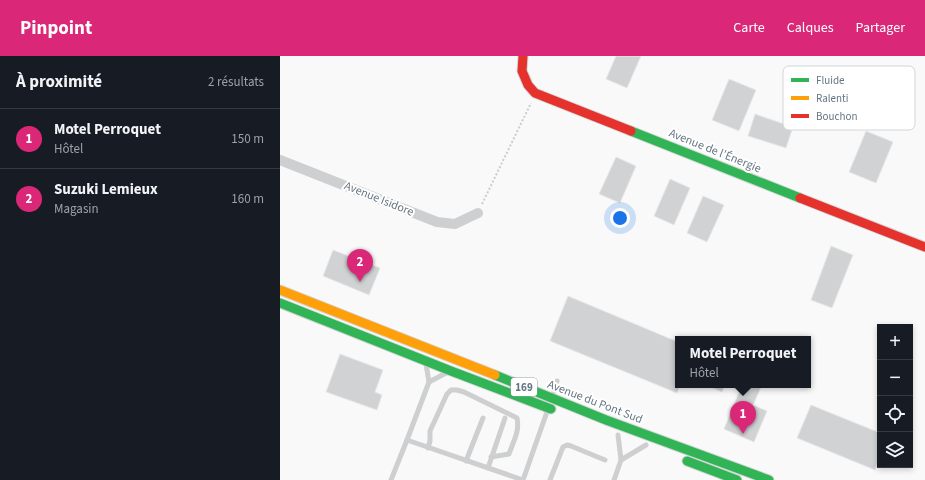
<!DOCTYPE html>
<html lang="fr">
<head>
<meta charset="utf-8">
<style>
	:root { --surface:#171b24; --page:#242831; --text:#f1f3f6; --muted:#9ea1a6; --line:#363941; --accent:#db2777 }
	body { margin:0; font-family:"Source Sans 3",sans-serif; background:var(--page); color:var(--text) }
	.controls { position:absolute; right:12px; bottom:12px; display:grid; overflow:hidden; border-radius:0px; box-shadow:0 2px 6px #0003 }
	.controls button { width:36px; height:36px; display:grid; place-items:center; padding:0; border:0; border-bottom:1px solid var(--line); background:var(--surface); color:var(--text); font:20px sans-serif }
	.you { position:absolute; left:340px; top:162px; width:14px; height:14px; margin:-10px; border:3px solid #fff; border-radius:50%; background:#1a73e8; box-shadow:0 0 0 6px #1a73e833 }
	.badge { display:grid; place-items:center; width:26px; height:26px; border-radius:50%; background:var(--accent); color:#fff; font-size:13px; font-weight:700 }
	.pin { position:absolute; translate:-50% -33px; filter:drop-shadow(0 1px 2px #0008) }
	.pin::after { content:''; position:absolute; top:21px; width:14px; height:12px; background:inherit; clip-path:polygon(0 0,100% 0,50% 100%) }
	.popup { position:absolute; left:395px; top:280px; width:136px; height:52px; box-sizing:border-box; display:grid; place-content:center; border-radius:0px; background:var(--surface); filter:drop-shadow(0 1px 3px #0005); font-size:13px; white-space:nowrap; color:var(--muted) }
	.popup b { font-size:15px; color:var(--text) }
	.popup::after { content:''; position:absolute; left:50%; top:100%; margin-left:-8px; border:8px solid transparent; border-top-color:var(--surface) }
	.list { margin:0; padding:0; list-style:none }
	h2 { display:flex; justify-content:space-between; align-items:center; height:52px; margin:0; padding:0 16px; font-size:17px }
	h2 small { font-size:13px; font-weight:400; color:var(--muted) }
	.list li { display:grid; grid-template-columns:26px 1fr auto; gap:12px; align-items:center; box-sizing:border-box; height:60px; padding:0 16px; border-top:1px solid var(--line) }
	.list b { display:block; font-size:15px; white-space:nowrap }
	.list p { margin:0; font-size:13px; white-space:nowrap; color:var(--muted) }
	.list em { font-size:13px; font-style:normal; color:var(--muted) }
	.icon { flex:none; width:22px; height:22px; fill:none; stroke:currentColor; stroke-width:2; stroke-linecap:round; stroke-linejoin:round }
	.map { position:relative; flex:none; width:645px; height:424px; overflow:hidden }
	header { display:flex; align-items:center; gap:24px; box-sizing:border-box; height:56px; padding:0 20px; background:var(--accent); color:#fff }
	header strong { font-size:19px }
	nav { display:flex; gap:22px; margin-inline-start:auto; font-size:14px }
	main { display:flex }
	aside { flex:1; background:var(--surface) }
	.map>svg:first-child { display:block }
	.building { fill:#d0d2d3; stroke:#e8e8e8 }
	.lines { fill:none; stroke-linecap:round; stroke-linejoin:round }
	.fast-casing { stroke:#d5d6d7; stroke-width:11 }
	.slow-casing { stroke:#d5d6d7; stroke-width:11 }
	.jam-casing { stroke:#d5d6d7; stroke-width:11 }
	.path { stroke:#cbcccd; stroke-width:2; stroke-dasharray:2 2; stroke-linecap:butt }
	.lane { stroke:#cecfd0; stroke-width:5 }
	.street { stroke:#cecfd0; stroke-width:10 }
	.fast { stroke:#30b455; stroke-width:9 }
	.slow { stroke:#ff9f0a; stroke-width:9 }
	.jam { stroke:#e5322d; stroke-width:9 }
	.labels { text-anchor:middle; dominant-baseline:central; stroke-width:4; stroke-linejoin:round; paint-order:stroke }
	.shield { fill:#fff; stroke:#939fa8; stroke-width:1 }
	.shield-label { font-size:11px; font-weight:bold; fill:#657683 }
	.street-label { font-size:12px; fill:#657683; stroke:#fff }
	.key { fill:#fff; stroke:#d1d6da; stroke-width:1 }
	.key-label { font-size:11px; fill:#657683 }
</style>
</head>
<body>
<header>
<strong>Pinpoint</strong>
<nav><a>Carte</a><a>Calques</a><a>Partager</a></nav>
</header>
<main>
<aside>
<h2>À proximité<small>2 résultats</small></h2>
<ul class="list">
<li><span class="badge">1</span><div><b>Motel Perroquet</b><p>Hôtel</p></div><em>150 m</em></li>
<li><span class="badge">2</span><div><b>Suzuki Lemieux</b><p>Magasin</p></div><em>160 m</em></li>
</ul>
</aside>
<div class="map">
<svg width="645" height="424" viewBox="0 0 645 424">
	<rect width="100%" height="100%" fill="#f9f9f9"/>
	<!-- building -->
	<g class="building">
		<path d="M336 0H361L347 32 326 23Z"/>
		<path d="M449 23 476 34 459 75 432 64Z"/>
		<path d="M475 58 513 71 506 92 468 80Z"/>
		<path d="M586 75 613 86 596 127 569 116Z"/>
		<path d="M336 101 356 110 340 147 319 138Z"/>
		<path d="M390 123 410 132 394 169 374 160Z"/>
		<path d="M423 140 444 149 427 186 407 177Z"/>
		<path d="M551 190 573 199 552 252 531 244Z"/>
		<path d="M53 194 100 212 89 239 43 220Z"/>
		<path d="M288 240 398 286V329H400L397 337 270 285Z"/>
		<path d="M60 298 103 314 95 336 102 339 97 354 46 336Z"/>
		<path d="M426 329H445L442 336Z"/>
		<path d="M462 329H482L473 349 487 355 474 386 444 373Z"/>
		<path d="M531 349 600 377V401L595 414 517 382Z"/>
	</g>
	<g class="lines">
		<defs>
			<g id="fast">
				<path d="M351 75 520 142"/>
				<path d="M0 247 171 315 271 353"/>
				<path d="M215 319 326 364 489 424"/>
				<path d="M407 405 457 424"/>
			</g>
			<path id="slow" d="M0 234 215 319"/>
			<g id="jam">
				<path d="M243 0 242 15 248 29 255 37 351 75"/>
				<path d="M520 142 645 191"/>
			</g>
		</defs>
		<!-- fast casing -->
		<use href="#fast" class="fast-casing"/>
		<!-- slow casing -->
		<use href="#slow" class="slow-casing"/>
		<!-- jam casing -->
		<use href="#jam" class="jam-casing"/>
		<!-- path -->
		<path class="path" d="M202 148 251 47"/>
		<!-- lane -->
		<g class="lane">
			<path d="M149 326 168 316"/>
			<path d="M272 342 277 325"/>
			<path d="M338 379 341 404"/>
			<path d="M127 384 149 326 146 308"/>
			<path d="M148 392 150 385V375L167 338 171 334H177L184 336 237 362C240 375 233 386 229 398L211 401"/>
			<path d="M186 405 203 362"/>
			<path d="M208 412 225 362"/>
			<path d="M111 424 127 384 243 424 268 353"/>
			<path d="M270 424 283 391 287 389 291 390 325 404"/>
			<path d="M334 424 341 404 366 389"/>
		</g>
		<!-- street -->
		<path class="street" d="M0 104 157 166 175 168 198 157"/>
		<!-- fast -->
		<use href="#fast" class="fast"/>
		<!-- slow -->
		<use href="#slow" class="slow"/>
		<!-- jam -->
		<use href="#jam" class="jam"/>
	</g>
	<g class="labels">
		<!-- shield labels -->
		<rect class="shield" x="231" y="322" width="26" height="18" rx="3"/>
		<g class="shield-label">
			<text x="244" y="331">169</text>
		</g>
		<!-- street labels -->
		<g class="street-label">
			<text transform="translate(435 95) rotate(22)">Avenue de l'Énergie</text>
			<text transform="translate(99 143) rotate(22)">Avenue Isidore</text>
			<text transform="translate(315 346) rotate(21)">Avenue du Pont Sud</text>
		</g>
	</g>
	<!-- legend -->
	<rect x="503" y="10" width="132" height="64" rx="6" class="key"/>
	<rect x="511" y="22" width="18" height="4" fill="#30b455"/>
	<rect x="511" y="40" width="18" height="4" fill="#ff9f0a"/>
	<rect x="511" y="58" width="18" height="4" fill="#e5322d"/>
	<g class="key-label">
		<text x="536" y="28">Fluide</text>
		<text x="536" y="46">Ralenti</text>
		<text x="536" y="64">Bouchon</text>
	</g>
</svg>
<div class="controls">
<button>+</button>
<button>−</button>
<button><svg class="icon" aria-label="locate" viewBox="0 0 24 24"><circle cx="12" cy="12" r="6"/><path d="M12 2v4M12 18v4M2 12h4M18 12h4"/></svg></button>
<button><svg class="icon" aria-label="layers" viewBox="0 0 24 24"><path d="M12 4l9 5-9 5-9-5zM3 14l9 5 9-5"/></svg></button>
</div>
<div class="you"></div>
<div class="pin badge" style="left:463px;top:378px">1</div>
<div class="popup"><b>Motel Perroquet</b>Hôtel</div>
<div class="pin badge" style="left:80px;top:226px">2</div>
</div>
</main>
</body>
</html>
